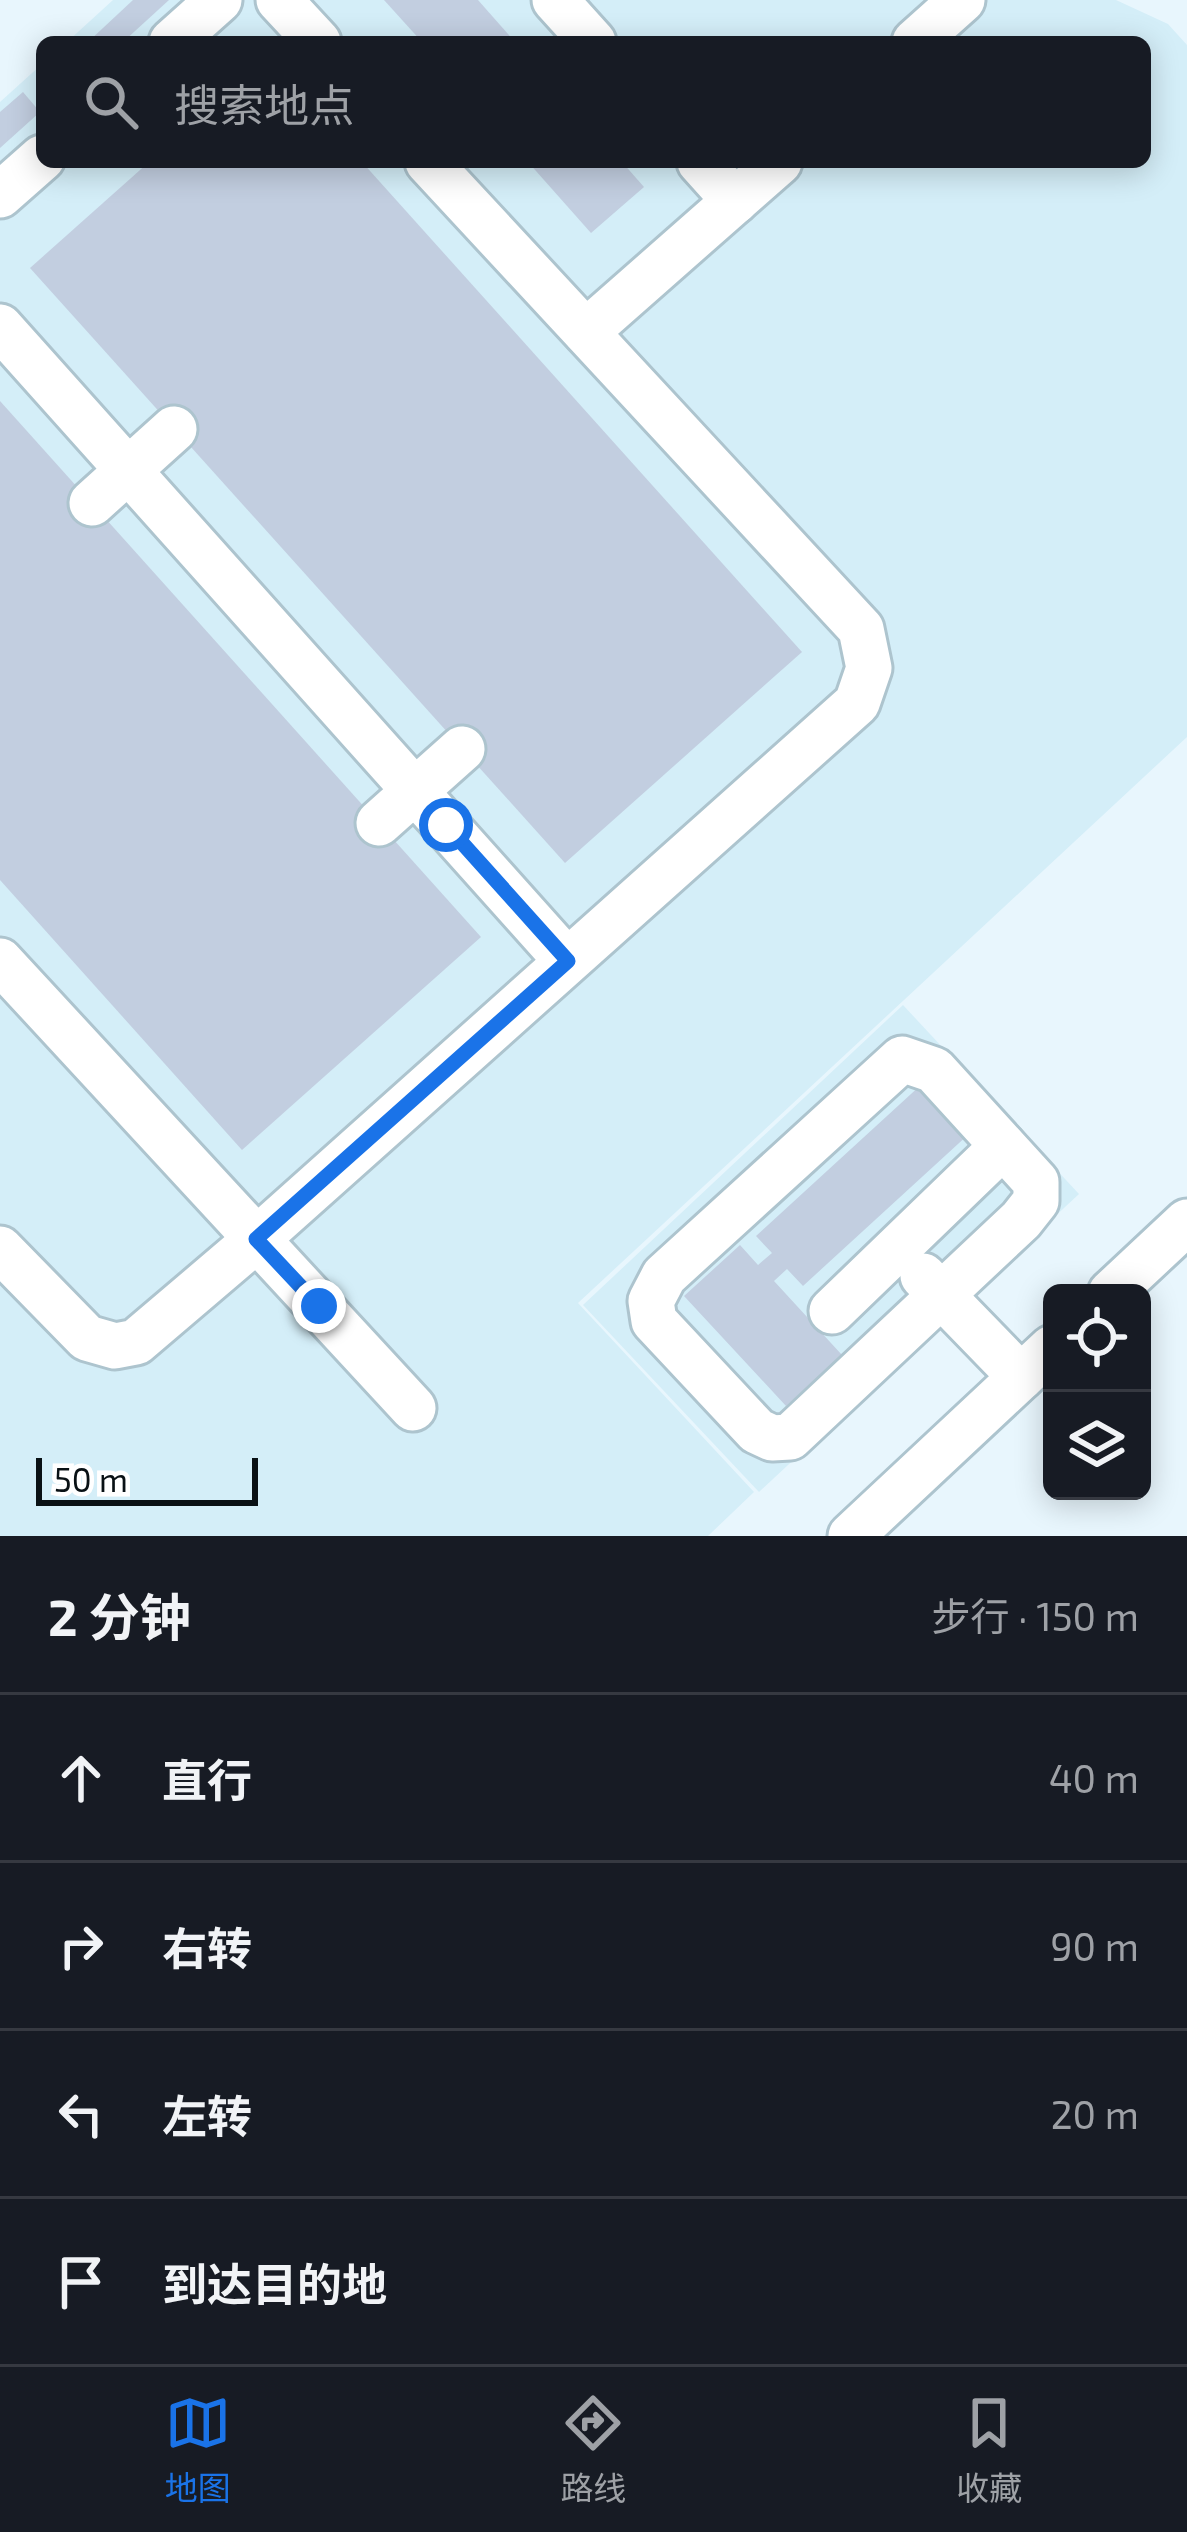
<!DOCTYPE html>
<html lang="zh">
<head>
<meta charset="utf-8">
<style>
	:root { --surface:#171b24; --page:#20242c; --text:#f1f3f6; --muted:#9ea1a6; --line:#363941; --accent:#1a73e8 }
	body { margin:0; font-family:"Exo 2","Noto Sans SC",sans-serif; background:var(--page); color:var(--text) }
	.controls { position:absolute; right:36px; bottom:36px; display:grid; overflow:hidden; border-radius:18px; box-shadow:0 6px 30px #0003 }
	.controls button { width:108px; height:108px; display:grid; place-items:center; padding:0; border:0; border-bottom:3px solid var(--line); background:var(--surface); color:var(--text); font:60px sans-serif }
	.scale { position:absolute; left:36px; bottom:30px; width:222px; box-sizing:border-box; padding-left:12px; border:6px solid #091115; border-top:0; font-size:33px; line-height:42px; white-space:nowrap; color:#091115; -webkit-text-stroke:9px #fff; paint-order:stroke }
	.stop { position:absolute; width:36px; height:36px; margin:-27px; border:9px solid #1a73e8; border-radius:50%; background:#fff }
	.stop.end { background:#1a73e8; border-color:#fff; box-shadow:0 3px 12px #0008 }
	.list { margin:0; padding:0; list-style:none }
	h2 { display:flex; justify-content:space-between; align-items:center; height:156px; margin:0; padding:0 48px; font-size:51px }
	h2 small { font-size:39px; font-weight:400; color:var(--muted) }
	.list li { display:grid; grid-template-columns:78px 1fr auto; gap:36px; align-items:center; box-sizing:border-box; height:168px; padding:0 48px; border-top:3px solid var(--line) }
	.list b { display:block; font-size:45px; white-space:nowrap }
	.list em { font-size:39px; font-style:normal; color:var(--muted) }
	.icon { flex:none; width:66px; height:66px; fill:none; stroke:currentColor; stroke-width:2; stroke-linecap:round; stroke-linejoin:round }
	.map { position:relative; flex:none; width:1187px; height:1536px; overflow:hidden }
	.search { position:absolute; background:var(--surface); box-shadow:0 6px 30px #0003; left:36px; right:36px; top:36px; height:132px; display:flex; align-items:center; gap:30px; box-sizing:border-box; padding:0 42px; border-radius:18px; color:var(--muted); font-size:45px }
	.sheet { height:828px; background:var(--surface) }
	nav { display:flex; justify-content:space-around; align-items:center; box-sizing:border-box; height:168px; border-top:3px solid var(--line); background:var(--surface); font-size:33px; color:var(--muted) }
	nav a { display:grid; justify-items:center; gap:6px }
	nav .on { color:var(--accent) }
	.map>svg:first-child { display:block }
	.built { fill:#d4eef8 }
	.building { fill:#c2cee0 }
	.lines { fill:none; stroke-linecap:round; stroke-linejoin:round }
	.minor-casing { stroke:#adc4ce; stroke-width:51 }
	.minor { stroke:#fff; stroke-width:45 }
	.route { stroke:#1a73e8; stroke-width:15 }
</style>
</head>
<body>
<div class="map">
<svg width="1187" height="1536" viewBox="0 0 1187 1536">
	<rect width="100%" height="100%" fill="#e8f6fd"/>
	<!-- built -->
	<g class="built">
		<path d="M113 0H1116L1168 24 1187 45V737L578 1303 754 1492 708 1536H0V102L42 64V162H1145V42H67Z"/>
		<path d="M903 1005 1079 1194 759 1492 583 1305Z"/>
	</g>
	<!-- building -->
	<g class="building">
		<path d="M133 0H169L123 42H88Z"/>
		<path d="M384 0H478L515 42H422Z"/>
		<path d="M23 92 40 112 0 148V112Z"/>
		<path d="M149 162H362L802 652 565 863 30 268Z"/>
		<path d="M528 162H622L644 187 591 233Z"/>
		<path d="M0 401 481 937 242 1150 0 880Z"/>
		<path d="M923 1083 970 1133 803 1286 787 1269 774 1281 842 1355 786 1406 684 1296 740 1245 758 1265 772 1253 756 1236Z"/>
	</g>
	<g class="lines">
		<defs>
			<g id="minor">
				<path d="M279 0 318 42"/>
				<path d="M555 0 593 42"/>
				<path d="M172 42 219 0"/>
				<path d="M915 42 962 0"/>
				<path d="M700 162 735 201"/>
				<path d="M0 195 42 158"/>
				<path d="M0 327 567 961"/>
				<path d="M586 332 779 162"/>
				<path d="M92 503 174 429"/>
				<path d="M379 823 462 749"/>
				<path d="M0 961 413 1408"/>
				<path d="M902 1059 934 1070 1036 1182V1201L1021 1220 790 1437 772 1438 757 1431 654 1321 651 1301 664 1276Z"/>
				<path d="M0 1249 87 1338 115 1346 136 1342 257 1239 857 703 869 668 861 629 428 162"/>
				<path d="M923 1276 1021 1377"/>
				<path d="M1111 1293 1187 1222"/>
				<path d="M832 1311 1003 1146"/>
				<path d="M851 1536 1052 1348"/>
			</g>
		</defs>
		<!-- minor casing -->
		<use href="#minor" class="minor-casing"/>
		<!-- minor -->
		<use href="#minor" class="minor"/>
	</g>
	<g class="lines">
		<!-- route -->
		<path class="route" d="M319 1306 256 1239 568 961 446 825"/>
	</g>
</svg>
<div class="controls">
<button><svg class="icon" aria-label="locate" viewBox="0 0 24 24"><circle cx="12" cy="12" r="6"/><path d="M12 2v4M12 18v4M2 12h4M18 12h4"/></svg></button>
<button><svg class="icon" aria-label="layers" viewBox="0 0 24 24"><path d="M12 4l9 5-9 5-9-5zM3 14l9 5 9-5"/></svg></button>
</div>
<div class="scale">50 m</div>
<div class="stop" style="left:446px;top:825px"></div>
<div class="stop end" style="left:319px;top:1306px"></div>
<div class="search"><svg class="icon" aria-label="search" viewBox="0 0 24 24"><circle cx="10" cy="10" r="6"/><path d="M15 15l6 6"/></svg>搜索地点</div>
</div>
<section class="sheet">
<h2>2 分钟<small>步行 · 150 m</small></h2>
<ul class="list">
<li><svg class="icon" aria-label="ahead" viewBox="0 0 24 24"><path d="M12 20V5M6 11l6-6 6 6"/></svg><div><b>直行</b></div><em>40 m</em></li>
<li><svg class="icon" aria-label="right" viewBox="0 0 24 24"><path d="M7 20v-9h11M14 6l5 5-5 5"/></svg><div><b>右转</b></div><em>90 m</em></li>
<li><svg class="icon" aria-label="left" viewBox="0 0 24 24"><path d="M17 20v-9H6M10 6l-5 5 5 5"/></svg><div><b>左转</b></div><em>20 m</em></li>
<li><svg class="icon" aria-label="arrive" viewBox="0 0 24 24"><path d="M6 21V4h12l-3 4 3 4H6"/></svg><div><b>到达目的地</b></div></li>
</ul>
</section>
<nav>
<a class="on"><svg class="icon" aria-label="map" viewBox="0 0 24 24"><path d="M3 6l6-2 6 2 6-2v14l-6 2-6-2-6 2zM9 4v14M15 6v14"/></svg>地图</a>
<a><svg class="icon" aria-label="directions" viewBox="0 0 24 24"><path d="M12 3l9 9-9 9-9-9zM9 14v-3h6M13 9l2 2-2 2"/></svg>路线</a>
<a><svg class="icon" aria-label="saved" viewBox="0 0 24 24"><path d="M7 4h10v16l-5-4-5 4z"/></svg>收藏</a>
</nav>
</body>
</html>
